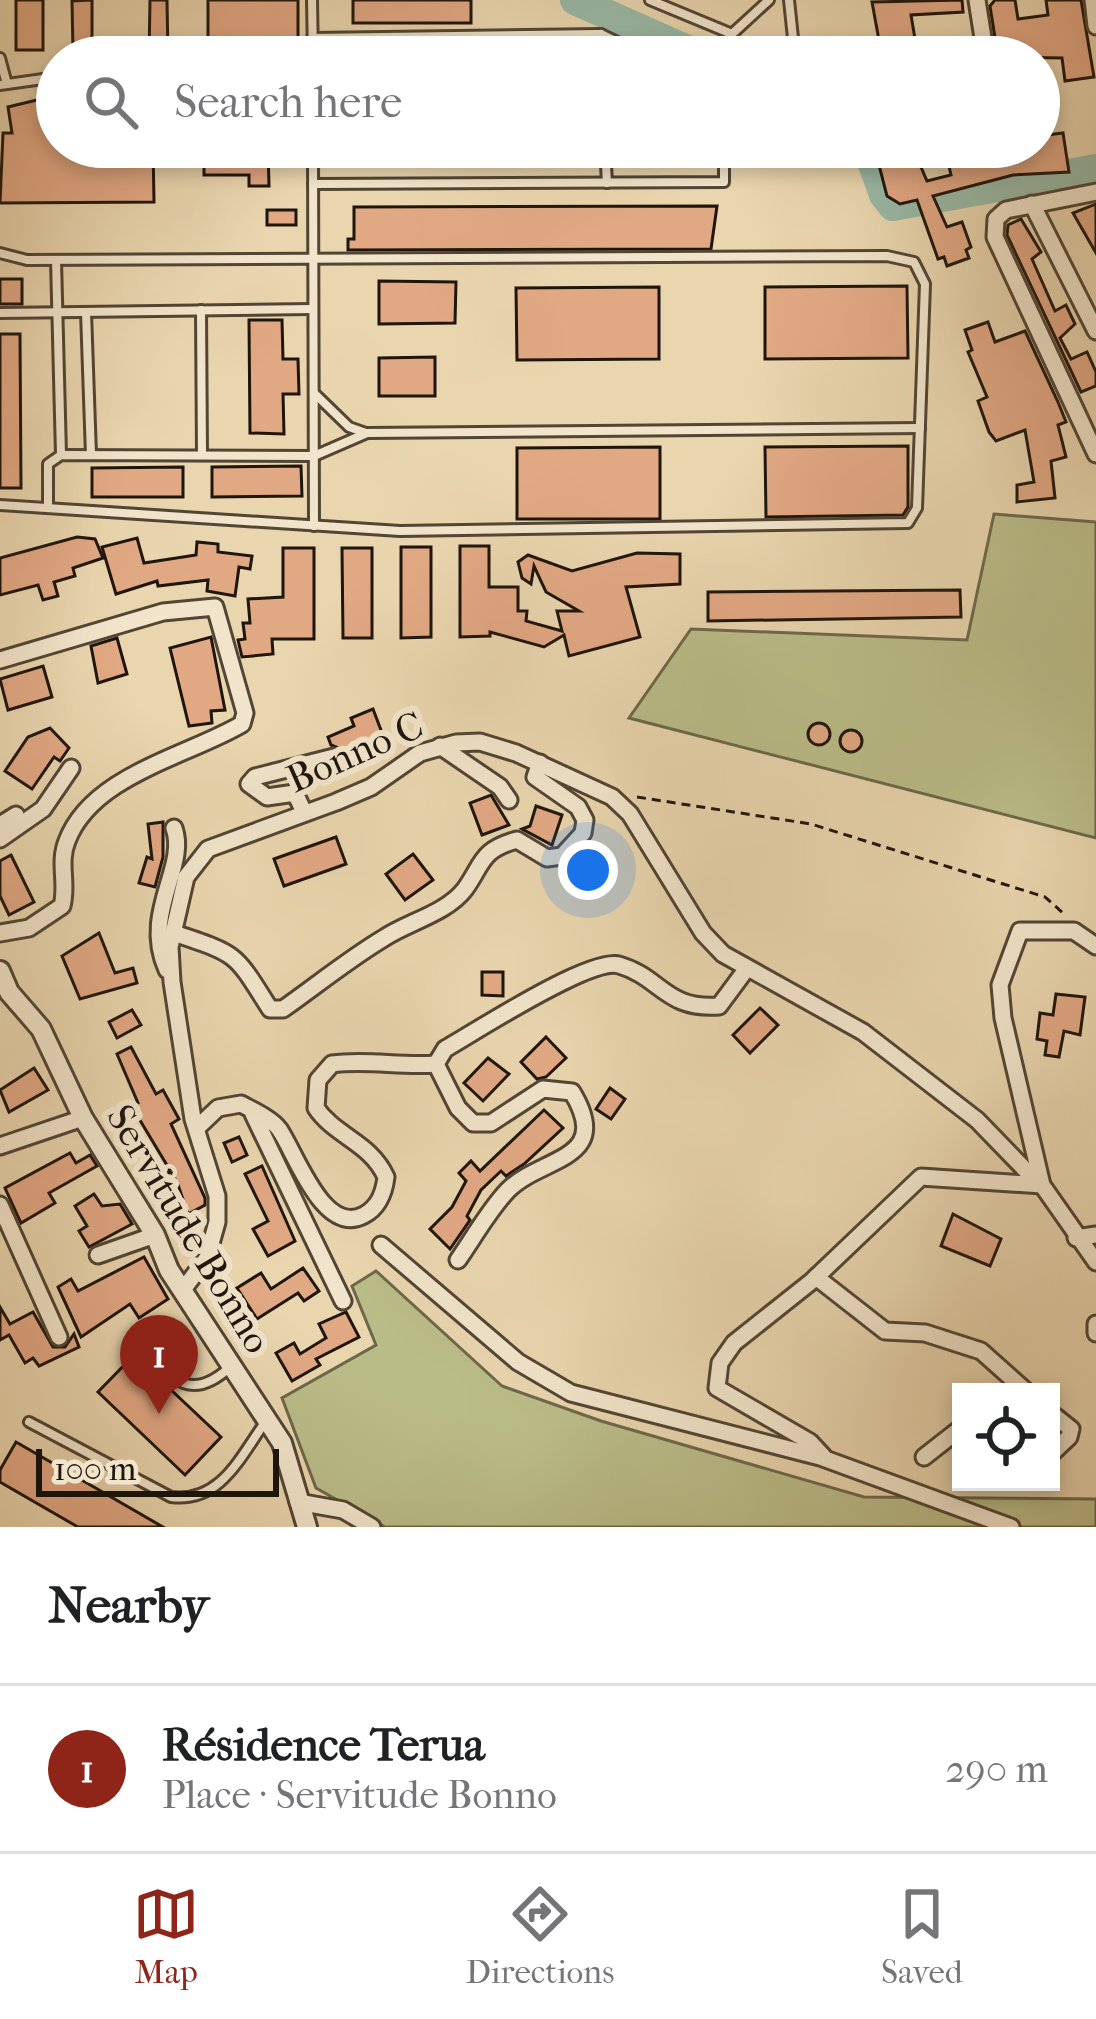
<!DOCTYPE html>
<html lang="en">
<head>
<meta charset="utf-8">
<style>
	:root { --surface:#fff; --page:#f6f6f6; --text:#202124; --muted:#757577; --line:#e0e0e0; --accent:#8f2418 }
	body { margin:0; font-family:"IM FELL French Canon",serif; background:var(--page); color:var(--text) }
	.controls { position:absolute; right:36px; bottom:36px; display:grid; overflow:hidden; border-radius:0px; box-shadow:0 6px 18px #0003 }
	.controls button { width:108px; height:108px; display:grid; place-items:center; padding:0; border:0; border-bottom:3px solid var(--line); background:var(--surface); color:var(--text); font:60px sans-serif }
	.scale { position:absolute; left:36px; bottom:30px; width:243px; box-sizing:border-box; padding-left:12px; border:6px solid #1e150b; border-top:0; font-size:33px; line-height:42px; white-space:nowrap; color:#1e150b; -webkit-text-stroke:9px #f1e4ca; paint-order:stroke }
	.you { position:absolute; left:588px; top:870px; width:42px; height:42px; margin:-30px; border:9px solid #fff; border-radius:50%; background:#1a73e8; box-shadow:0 0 0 18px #1a73e833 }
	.badge { display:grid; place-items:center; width:78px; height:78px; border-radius:50%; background:var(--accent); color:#fff; font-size:39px; font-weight:700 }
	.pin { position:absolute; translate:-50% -99px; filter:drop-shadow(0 3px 6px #0008) }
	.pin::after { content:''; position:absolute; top:63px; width:42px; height:36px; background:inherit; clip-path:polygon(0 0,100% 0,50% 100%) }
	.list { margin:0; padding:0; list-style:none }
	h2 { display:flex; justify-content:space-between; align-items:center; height:156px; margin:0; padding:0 48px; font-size:51px }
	h2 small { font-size:39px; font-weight:400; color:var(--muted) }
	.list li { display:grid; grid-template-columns:78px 1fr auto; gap:36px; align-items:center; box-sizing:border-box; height:168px; padding:0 48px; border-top:3px solid var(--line) }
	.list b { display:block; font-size:45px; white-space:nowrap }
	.list p { margin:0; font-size:39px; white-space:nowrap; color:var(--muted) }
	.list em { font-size:39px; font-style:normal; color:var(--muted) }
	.icon { flex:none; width:66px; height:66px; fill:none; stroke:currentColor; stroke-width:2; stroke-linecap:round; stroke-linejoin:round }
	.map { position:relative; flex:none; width:1096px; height:1527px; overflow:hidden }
	.search { position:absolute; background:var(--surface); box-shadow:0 6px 18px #0003; left:36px; right:36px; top:36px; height:132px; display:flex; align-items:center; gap:30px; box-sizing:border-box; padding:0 42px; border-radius:66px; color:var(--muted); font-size:45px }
	.sheet { height:324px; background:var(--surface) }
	nav { display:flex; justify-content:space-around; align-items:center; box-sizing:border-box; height:168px; border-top:3px solid var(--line); background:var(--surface); font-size:33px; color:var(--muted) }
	nav a { display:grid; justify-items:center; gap:6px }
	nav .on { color:var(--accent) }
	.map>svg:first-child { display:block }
	.green { fill:#babc88; stroke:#6c684a; stroke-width:3 }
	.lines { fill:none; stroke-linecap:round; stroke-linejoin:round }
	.river { stroke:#98b9a6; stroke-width:30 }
	.building { fill:#e1a884; stroke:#1e150b; stroke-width:3 }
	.service-casing { stroke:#514534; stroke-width:14 }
	.minor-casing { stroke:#514534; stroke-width:21 }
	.tertiary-casing { stroke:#514534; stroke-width:24 }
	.path { stroke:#1e150b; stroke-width:3; stroke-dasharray:9 6; stroke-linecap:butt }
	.service { stroke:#f1e4ca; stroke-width:8 }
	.minor { stroke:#f1e4ca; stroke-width:15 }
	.tertiary { stroke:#f1e4ca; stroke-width:18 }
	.labels { text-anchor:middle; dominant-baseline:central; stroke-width:12; stroke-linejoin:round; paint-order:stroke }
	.street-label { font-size:39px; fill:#1e150b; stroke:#f1e4ca }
</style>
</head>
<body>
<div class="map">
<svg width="1096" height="1527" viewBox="0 0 1096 1527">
	<rect width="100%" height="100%" fill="#e9d5ae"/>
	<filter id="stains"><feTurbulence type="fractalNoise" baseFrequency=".00167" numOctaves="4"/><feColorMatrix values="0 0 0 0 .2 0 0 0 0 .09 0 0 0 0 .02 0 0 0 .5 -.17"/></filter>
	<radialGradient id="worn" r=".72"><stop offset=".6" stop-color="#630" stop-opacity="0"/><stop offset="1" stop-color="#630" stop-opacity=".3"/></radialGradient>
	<!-- green -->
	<g class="green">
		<path d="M994 514 1096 522V838L629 718 691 629 967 640Z"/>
		<path d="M376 1271 502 1386 601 1421 864 1497 1096 1499V1527H385L316 1488 282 1398 376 1345 352 1286Z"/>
	</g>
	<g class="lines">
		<!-- river -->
		<g class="river">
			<path d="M575 0 703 57"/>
			<path d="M867 147 884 195 893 206 1096 169"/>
		</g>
	</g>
	<!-- building -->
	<g class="building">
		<rect x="16" y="0" width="27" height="50"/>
		<path d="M92 0V50H73L72 1Z"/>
		<path d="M150 0H167L168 57H149Z"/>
		<rect x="208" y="0" width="90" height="57"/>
		<rect x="353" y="0" width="118" height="23"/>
		<path d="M962 0 963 12 911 15 918 57H882L872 2Z"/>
		<path d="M995 0H1015L1018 19 1048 15 1046 0H1081L1094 77 1065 81 1062 58 998 57 990 6Z"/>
		<path d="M972 44 974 57H932L931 48Z"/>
		<path d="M41 99H57V147H153L154 202 0 203 3 133H12L8 107Z"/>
		<path d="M1063 133 1069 172 1013 175 933 196 947 227 962 222 971 247 966 250 969 258 947 266 944 257 938 259 917 200 900 204 887 196 878 161 914 151 927 181 951 175 945 149 1039 147V136Z"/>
		<path d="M249 147H268L269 186H249V175H204V152H249Z"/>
		<path d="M1096 204V253L1073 213Z"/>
		<path d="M717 206 711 249 348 250V239H354V207Z"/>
		<rect x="267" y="210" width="29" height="15"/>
		<path d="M1021 219 1041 252 1032 259 1055 311 1066 305 1075 324 1060 338 1071 359 1087 352 1096 372V386L1081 392 1007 235 1008 225Z"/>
		<rect x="0" y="279" width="22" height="25"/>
		<path d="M379 281 456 282 455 323 379 324Z"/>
		<path d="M907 286 908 358 765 359V287Z"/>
		<path d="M659 287V359L517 360 516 288Z"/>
		<path d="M249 320H282L283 359H298L299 394H283L284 434 250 433Z"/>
		<path d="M988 322 995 342 1025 331 1058 402 1066 422 1058 425 1066 457 1051 461 1055 498 1017 502V485L1034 482 1025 430 996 441 989 432 978 401 987 397 968 352 972 350 965 330Z"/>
		<path d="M0 334H20L21 488H0Z"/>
		<path d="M435 357V396H379V358Z"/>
		<path d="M908 446V507L903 515 766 517 765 447Z"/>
		<path d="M660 447V519H517V448Z"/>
		<path d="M301 466 302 496 212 497V467Z"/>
		<path d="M183 467V497H92V468Z"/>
		<path d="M77 537 95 539 103 558 73 568 75 576 54 582 58 596 43 600 38 585 0 595V558Z"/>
		<path d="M137 538 144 563 196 555 197 542 218 544V552L252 556 250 569 239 567 235 596 207 591 208 580 158 586 157 581 116 594 102 547Z"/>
		<path d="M460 546H489V587H518V611H527L526 621 562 631 557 611H579L546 592 534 566 531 584 522 578 518 562 528 555 572 571 637 553 680 554V584L626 587 640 637 569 656 564 635 544 647 490 632V636L460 637Z"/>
		<path d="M401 547H431V637L401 638Z"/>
		<path d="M283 548H314V639H272L273 654 242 657 238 640 245 639 243 623H250L248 599 283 597Z"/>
		<path d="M342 548H372V638H343Z"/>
		<path d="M960 590 961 617 708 621V592Z"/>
		<path d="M211 637 225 710 211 711 212 723 189 726 170 648Z"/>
		<path d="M117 638 127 674 98 683 91 646Z"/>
		<path d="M43 666 52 697 8 710 0 679Z"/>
		<path d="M373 709 387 746 350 765 343 750 331 745 328 737 354 726 351 718Z"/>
		<circle cx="819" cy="734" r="11"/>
		<path d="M50 728 69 748 60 761 54 757 32 789 5 771 28 737Z"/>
		<circle cx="851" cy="741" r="11"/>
		<path d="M491 795 509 825 482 835 470 803Z"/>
		<path d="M536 806 562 815 552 845 522 829 530 826Z"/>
		<path d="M163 822V857L155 887 139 883 147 857 152 859 148 824Z"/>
		<path d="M336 837 346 864 284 886 274 859Z"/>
		<path d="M413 854 433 880 405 900 386 874Z"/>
		<path d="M11 855 34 902 9 915 0 896V861Z"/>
		<path d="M99 933 115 973 133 968 137 983 80 999 62 956Z"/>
		<path d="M482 972H503V996L482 995Z"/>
		<path d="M1056 994 1085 997 1080 1035 1064 1031 1059 1057 1045 1055 1047 1041 1037 1039 1040 1013 1053 1015Z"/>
		<path d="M760 1008 778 1025 750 1053 733 1035Z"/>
		<path d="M132 1010 141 1025 117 1038 109 1022Z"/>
		<path d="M546 1037 566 1058 546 1077 537 1079 521 1062Z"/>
		<path d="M131 1047 156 1094 163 1090 179 1119 171 1124 205 1198V1205L188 1214 177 1182 132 1107 138 1103 117 1054Z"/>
		<path d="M488 1058 509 1074 483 1101 464 1083Z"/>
		<path d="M34 1068 48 1090 9 1112 0 1090Z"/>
		<path d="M610 1088 625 1099 611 1119 596 1109Z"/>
		<path d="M544 1110 563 1128 524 1164 506 1176 501 1171 481 1190 467 1216 470 1220 450 1249 430 1229 452 1207 466 1181 459 1173 471 1161 480 1171Z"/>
		<path d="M239 1137 247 1155 232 1162 224 1143Z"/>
		<path d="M70 1153 76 1163 90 1155 97 1166 49 1193 55 1203 21 1223 5 1188Z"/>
		<path d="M262 1166 295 1241 268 1256 253 1229 268 1221 245 1174Z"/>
		<path d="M94 1194 102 1206 120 1204 132 1224 89 1247 79 1231 87 1226 75 1206Z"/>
		<path d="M953 1214 1001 1239 990 1266 941 1246Z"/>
		<path d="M144 1257 168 1299 139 1318 130 1304 81 1337 58 1287 71 1279 78 1291Z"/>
		<path d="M303 1268 319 1291 304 1301 298 1293 257 1319 237 1288 261 1273 271 1289Z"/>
		<path d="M0 1307 10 1324 33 1312 53 1347H65L74 1334 79 1347 39 1366 33 1358 25 1363 9 1335 0 1340Z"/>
		<path d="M346 1312 359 1337 316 1359 320 1365 292 1381 276 1353 294 1343 300 1354 326 1338 319 1324Z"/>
		<path d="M134 1355 221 1437 185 1475 98 1392Z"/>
		<path d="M16 1442 163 1527H78L0 1482V1470Z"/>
	</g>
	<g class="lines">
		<defs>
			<g id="service">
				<path d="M312 0 313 57"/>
				<path d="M650 0 732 34 769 0"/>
				<path d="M789 0 795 57"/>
				<path d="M601 34 649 57"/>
				<path d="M312 38 601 34 602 57"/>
				<path d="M0 58 7 84"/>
				<path d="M0 85 57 77"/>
				<path d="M313 147 314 526"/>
				<path d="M605 147 607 183"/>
				<path d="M313 184 724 182V147"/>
				<path d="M0 253 27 260 887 256 914 262 925 284 917 508 908 523 400 531 0 505"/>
				<path d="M56 260 61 455"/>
				<path d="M201 310 202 455"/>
				<path d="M86 312 91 455"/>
				<path d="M0 313 313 309"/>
				<path d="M314 393 349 427 366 433"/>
				<path d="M48 508V464L61 455 314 456 367 433 920 428"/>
				<path d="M147 1347C172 1383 193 1401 230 1367"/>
				<path d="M29 1422 171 1497C221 1503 240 1457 266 1421"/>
			</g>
			<g id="minor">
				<path d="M977 0 986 57"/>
				<path d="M1093 0 1096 26"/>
				<path d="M1096 192 1006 210 996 219 995 237 1096 454"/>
				<path d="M1032 204 1096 331"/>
				<path d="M0 660 163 612 215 607 245 713 242 724C188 756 92 775 67 841 58 863 68 884 62 906L29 928 0 933"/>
				<path d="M440 746 500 787 509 800"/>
				<path d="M304 812 295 793 267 797 249 784 255 777 334 757"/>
				<path d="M0 825 16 815"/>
				<path d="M0 839 43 809 71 768"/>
				<path d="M174 933C239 955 234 952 270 1009H283C317 985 349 959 384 938 408 922 447 913 465 889 483 864 480 850 517 840L547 858 562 856 583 833 585 820 578 807 535 777 540 763"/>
				<path d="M1096 946 1074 931H1020L1000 985 1003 1018 1042 1185 1096 1262"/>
				<path d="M167 970C141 912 188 868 174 828"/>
				<path d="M436 1064 458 1108 473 1123H491L543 1089 572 1092C614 1161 542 1156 508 1190 489 1210 474 1237 458 1260"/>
				<path d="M436 1064 445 1049C475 1032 590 957 619 965 661 977 665 1010 719 1006L745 971"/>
				<path d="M253 1114 343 1301"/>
				<path d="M198 1127 218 1108 241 1104C252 1110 272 1119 279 1129 295 1151 323 1237 364 1215 379 1207 384 1193 386 1177 370 1142 336 1137 316 1108L318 1080 332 1064C366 1059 401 1067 436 1064"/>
				<path d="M0 1146 83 1118"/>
				<path d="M0 1205 59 1337"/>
				<path d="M1076 1238 1096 1235"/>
				<path d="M381 1245 518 1362 571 1393 820 1457 1011 1527"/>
				<path d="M98 1255 155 1235"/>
				<path d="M816 1277 885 1331 925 1333 981 1351 1027 1392"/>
				<path d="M185 1287 207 1258 217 1222V1196L193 1119 172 982 170 947 186 877 208 849 336 802 371 787 420 753 456 743 480 742 516 753 612 797 630 814 703 933 723 954 863 1032 977 1120 1040 1185"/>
				<path d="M1096 1324V1333"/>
				<path d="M1051 1413 1071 1429 1069 1437 1051 1454"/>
				<path d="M823 1456 810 1442 717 1388 720 1363 734 1343 812 1281 921 1177 1042 1185"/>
				<path d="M924 1457 961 1428"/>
				<path d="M298 1502 343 1510 372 1527"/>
			</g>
			<path id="tertiary" d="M0 971 9 992 41 1029 83 1118 155 1235 169 1270 282 1443 307 1527"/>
		</defs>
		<!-- service casing -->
		<use href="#service" class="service-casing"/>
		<!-- minor casing -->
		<use href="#minor" class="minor-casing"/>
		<!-- tertiary casing -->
		<use href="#tertiary" class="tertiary-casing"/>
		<!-- path -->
		<path class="path" d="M637 797 811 824 1045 897 1064 914"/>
		<!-- service -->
		<use href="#service" class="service"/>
		<!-- minor -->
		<use href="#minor" class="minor"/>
		<!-- tertiary -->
		<use href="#tertiary" class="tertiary"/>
	</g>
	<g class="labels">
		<!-- street labels -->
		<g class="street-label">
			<text transform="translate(355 752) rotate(-24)">Bonno C</text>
			<text transform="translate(189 1229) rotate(59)">Servitude Bonno</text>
		</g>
	</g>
	<rect width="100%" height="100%" filter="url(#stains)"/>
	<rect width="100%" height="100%" fill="url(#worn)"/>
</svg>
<div class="controls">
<button><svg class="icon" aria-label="locate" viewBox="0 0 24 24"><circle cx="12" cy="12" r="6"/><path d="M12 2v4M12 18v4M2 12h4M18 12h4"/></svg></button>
</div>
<div class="scale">100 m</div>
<div class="you"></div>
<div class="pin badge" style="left:159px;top:1414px">1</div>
<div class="search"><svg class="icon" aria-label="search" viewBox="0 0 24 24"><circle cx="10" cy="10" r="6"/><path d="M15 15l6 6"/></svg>Search here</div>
</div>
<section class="sheet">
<h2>Nearby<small></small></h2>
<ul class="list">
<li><span class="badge">1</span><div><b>Résidence Terua</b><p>Place · Servitude Bonno</p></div><em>290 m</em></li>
</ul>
</section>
<nav>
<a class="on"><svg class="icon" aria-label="map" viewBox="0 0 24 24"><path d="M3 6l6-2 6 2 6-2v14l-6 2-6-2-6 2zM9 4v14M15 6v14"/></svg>Map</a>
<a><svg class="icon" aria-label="directions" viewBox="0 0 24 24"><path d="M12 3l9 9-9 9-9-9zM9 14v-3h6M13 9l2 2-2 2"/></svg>Directions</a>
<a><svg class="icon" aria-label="saved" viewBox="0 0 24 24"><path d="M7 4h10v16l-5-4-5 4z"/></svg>Saved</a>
</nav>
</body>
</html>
